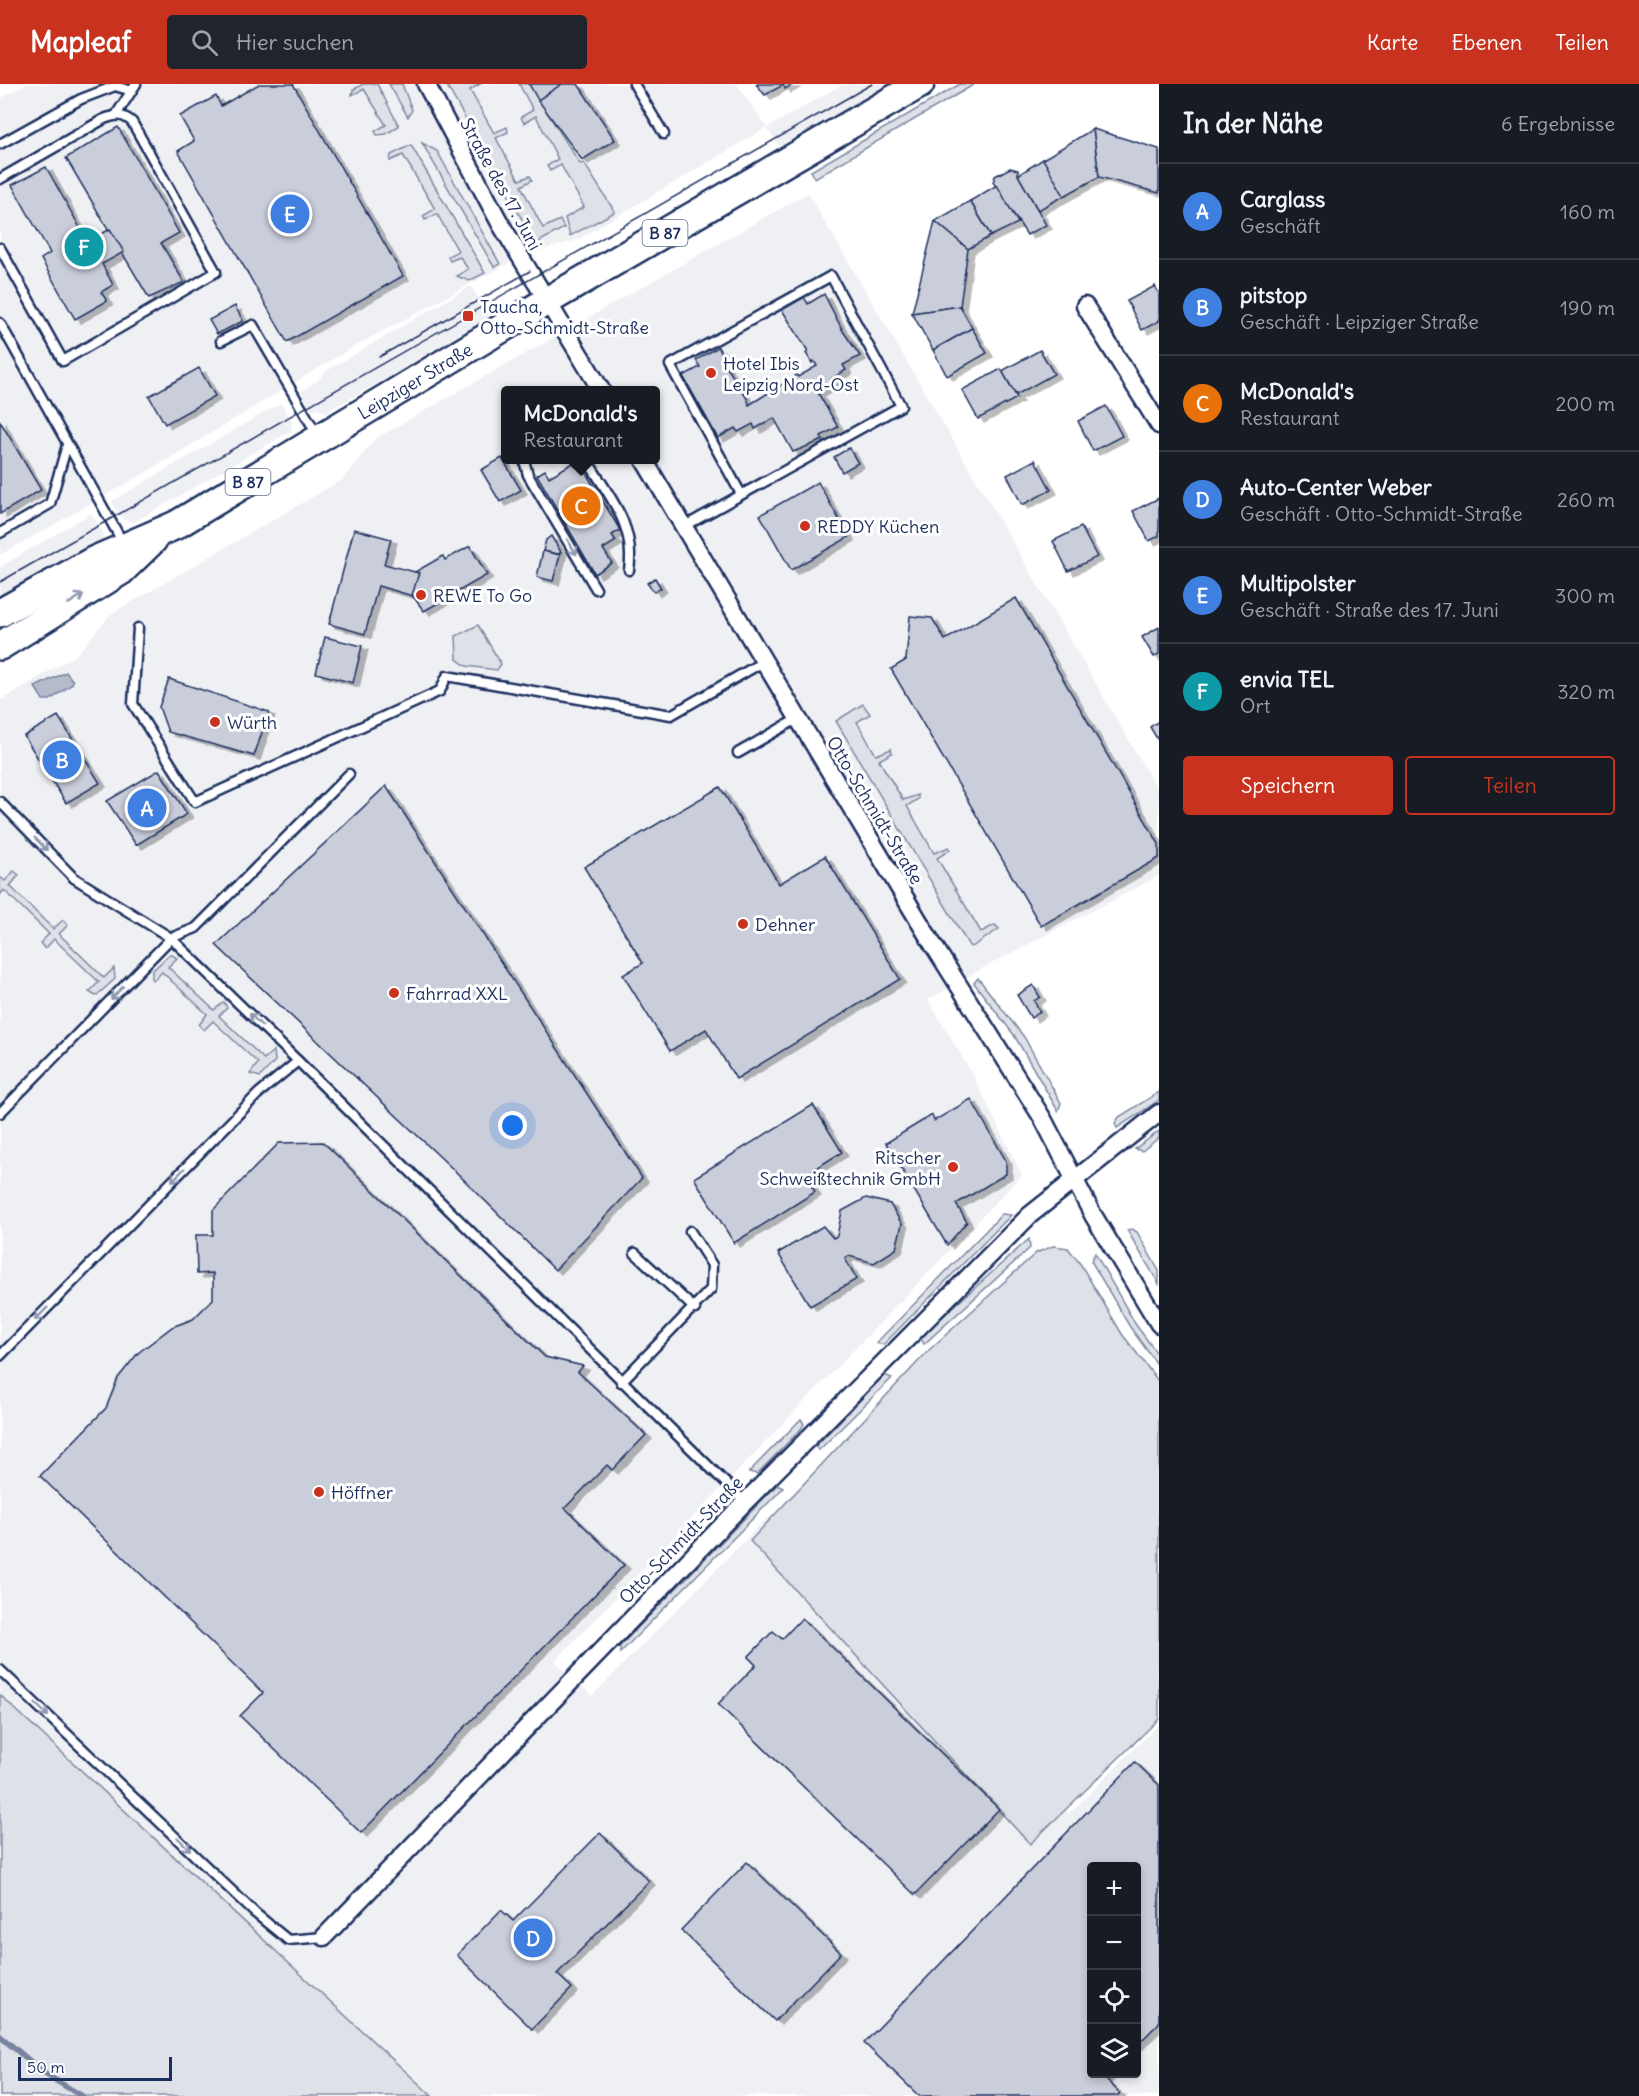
<!DOCTYPE html>
<html lang="de">
<head>
<meta charset="utf-8">
<style>
	:root { --surface:#171b24; --page:#20242c; --text:#f1f3f6; --muted:#9ea1a6; --line:#363941; --accent:#c8321e }
	body { margin:0; font-family:Delius,sans-serif; background:var(--page); color:var(--text) }
	.controls { position:absolute; right:18px; bottom:18px; display:grid; overflow:hidden; border-radius:6px; box-shadow:0 3px 9px #0003 }
	.controls button { width:54px; height:54px; display:grid; place-items:center; padding:0; border:0; border-bottom:2px solid var(--line); background:var(--surface); color:var(--text); font:30px sans-serif }
	.scale { position:absolute; left:18px; bottom:15px; width:154px; box-sizing:border-box; padding-left:6px; border:3px solid #1b2f5e; border-top:0; font-size:16px; line-height:21px; white-space:nowrap; color:#1b2f5e; -webkit-text-stroke:4px #fff; paint-order:stroke }
	.you { position:absolute; left:513px; top:1042px; width:21px; height:21px; margin:-15px; border:4px solid #fff; border-radius:50%; background:#1a73e8; box-shadow:0 0 0 9px #1a73e833 }
	.badge { display:grid; place-items:center; width:39px; height:39px; border-radius:50%; background:var(--accent); color:#fff; font-size:20px; font-weight:700 }
	.pin { position:absolute; translate:-50% -50%; border:3px solid #fff; box-shadow:0 2px 6px #0006 }
	.popup { position:absolute; left:501px; top:302px; width:159px; height:78px; box-sizing:border-box; display:grid; place-content:center; border-radius:6px; background:var(--surface); filter:drop-shadow(0 2px 4px #0005); font-size:20px; white-space:nowrap; color:var(--muted) }
	.popup b { font-size:22px; color:var(--text) }
	.popup::after { content:''; position:absolute; left:50%; top:100%; margin-left:-12px; border:12px solid transparent; border-top-color:var(--surface) }
	.list { margin:0; padding:0; list-style:none }
	h2 { display:flex; justify-content:space-between; align-items:center; height:78px; margin:0; padding:0 24px; font-size:26px }
	h2 small { font-size:20px; font-weight:400; color:var(--muted) }
	.list li { display:grid; grid-template-columns:39px 1fr auto; gap:18px; align-items:center; box-sizing:border-box; height:96px; padding:0 24px; border-top:2px solid var(--line) }
	.list b { display:block; font-size:22px; white-space:nowrap }
	.list p { margin:0; font-size:20px; white-space:nowrap; color:var(--muted) }
	.list em { font-size:20px; font-style:normal; color:var(--muted) }
	.actions { display:flex; gap:12px; padding:18px 24px }
	.actions a { flex:1; padding:14px 0; border:2px solid var(--accent); border-radius:6px; text-align:center; font-size:21px; color:var(--accent) }
	.actions .main { background:var(--accent); color:#fff }
	.icon { flex:none; width:33px; height:33px; fill:none; stroke:currentColor; stroke-width:2; stroke-linecap:round; stroke-linejoin:round }
	.map { position:relative; flex:none; width:1159px; height:2012px; overflow:hidden }
	header { display:flex; align-items:center; gap:36px; box-sizing:border-box; height:84px; padding:0 30px; background:var(--accent); color:#fff }
	header strong { font-size:28px }
	nav { display:flex; gap:33px; margin-inline-start:auto; font-size:21px }
	.search { width:420px; height:54px; background:var(--page); display:flex; align-items:center; gap:15px; box-sizing:border-box; padding:0 21px; border-radius:6px; color:var(--muted); font-size:22px }
	main { display:flex }
	aside { flex:1; background:var(--surface) }
	.map>svg:first-child { display:block }
	.built { fill:#eff0f4; fill-rule:evenodd }
	.green { fill:#dee1e7; stroke:#7c88a2; stroke-width:1.5 }
	.water { fill:#b5bbca; stroke:#77839f; stroke-width:1.5 }
	.lines { fill:none; stroke-linecap:round; stroke-linejoin:round }
	.stream { stroke:#77839f; stroke-width:6 }
	.building { fill:#caceda; stroke:#1b2f5e; stroke-width:1.5; filter:url(#shadow) }
	.lane-casing { stroke:#1b2f5e; stroke-width:13 }
	.street-casing { stroke:#1b2f5e; stroke-width:21 }
	.primary-casing { stroke:#1b2f5e; stroke-width:32 }
	.lane { stroke:#fff; stroke-width:8 }
	.street { stroke:#fff; stroke-width:16 }
	.primary { stroke:#fff; stroke-width:27 }
	.tram { stroke:#1b2f5e; stroke-width:1.5 }
	.oneway { stroke:#8d97ae }
	.poi-dot { fill:#c8321e; stroke:#fff; stroke-width:2 }
	.labels { text-anchor:middle; dominant-baseline:central; stroke-width:6; stroke-linejoin:round; paint-order:stroke }
	.shield { fill:#fff; stroke:#5f6d8e; stroke-width:1.5 }
	.shield-label { font-size:16px; font-weight:bold; fill:#1b2f5e }
	.street-label { font-size:18px; fill:#1b2f5e; stroke:#fff }
	.poi-label { font-size:18px; fill:#1b2f5e; stroke:#fff; text-anchor:start }
</style>
</head>
<body>
<header>
<strong>Mapleaf</strong>
<div class="search"><svg class="icon" aria-label="search" viewBox="0 0 24 24"><circle cx="10" cy="10" r="6"/><path d="M15 15l6 6"/></svg>Hier suchen</div>
<nav><a>Karte</a><a>Ebenen</a><a>Teilen</a></nav>
</header>
<main>
<div class="map">
<svg width="1159" height="2012" viewBox="0 0 1159 2012">
	<defs>
		<filter id="shadow"><feDropShadow dx="6" dy="4" stdDeviation="0" flood-color="#0004"/></filter>
	</defs>
	<rect width="100%" height="100%" fill="#fff"/>
	<filter id="ink" filterUnits="userSpaceOnUse"><feTurbulence type="fractalNoise" baseFrequency=".0167" numOctaves="2"/><feDisplacementMap in="SourceGraphic" scale="12" xChannelSelector="R" yChannelSelector="G"/><feConvolveMatrix kernelMatrix="1 2 1 2 8 2 1 2 1" color-interpolation-filters="sRGB"/></filter>
	<g filter="url(#ink)">
		<!-- built -->
		<g class="built">
			<path d="M26 0H737L767 44 843 0H890L780 62 766 44 577 156 522 172 472 199 355 262 145 389 0 471V15Z"/>
			<path d="M808 109 1159 708V792L983 884 928 916 974 993 1022 1091 555 1577 592 1612 767 1434 1069 1730 1159 1640V2012H432L0 1611V617L76 571 111 530 342 396 375 355ZM506 306H656V376H506ZM1092 1782H1136V1990H1092Z"/>
			<path d="M471 202 491 236 326 328 317 324 312 326 301 307 316 298 328 286Z"/>
			<path d="M281 319 292 338 291 347 134 438 124 436 115 425 112 417Z"/>
			<path d="M91 429 103 448V457L0 516V483Z"/>
		</g>
		<!-- green -->
		<g class="green">
			<path d="M363 0H377L399 42 386 50 377 51 375 47 386 41 364 5 352 11 353 6Z"/>
			<path d="M389 0H402L412 26 408 33Z"/>
			<path d="M446 0H480L470 6 494 49 507 43 508 48 496 54 519 96 530 92 532 96 521 102 543 144 560 136 564 144 537 159 532 153Z"/>
			<path d="M519 0H529L580 80 584 79 615 128 570 152 565 134 584 123 561 81 550 87 547 82 558 75 536 32 524 39 521 33 533 26Z"/>
			<path d="M960 0H975L815 94 811 87Z"/>
			<path d="M422 59 437 67 500 180 494 183Z"/>
			<path d="M411 61 485 189 469 197 457 192 468 185 460 173 450 177 448 172 458 167 437 130 425 136 423 132 435 125 403 71 390 77 391 71Z"/>
			<path d="M478 541 501 580 497 586 466 582 457 575 456 552Z"/>
			<path d="M863 620 870 630 857 638 876 671 891 665 892 669 879 676 903 716 918 711V715L907 722 934 769 949 763 950 766 937 774 981 848 995 841 999 845 972 863 969 862 836 637Z"/>
			<path d="M14 787 19 791 10 802 53 845 63 836 68 841 59 850 104 894 114 884 115 895 96 912 89 908 99 898 54 855 45 865 40 859 49 850 4 806 0 811V793L5 797Z"/>
			<path d="M170 870 177 874 168 883 214 926 224 918 227 924 219 932 264 975 274 966 275 977 260 993 250 990 258 979 213 937 204 946 199 941 207 930 162 888 154 896 152 895V887Z"/>
			<path d="M978 894 1024 953 1061 1019 1058 1027 1014 951 974 899Z"/>
			<path d="M1159 1008V1016L1117 1044 1115 1039 1119 1033Z"/>
			<path d="M1159 1047V1054L1142 1067 1135 1065Z"/>
			<path d="M1002 1130 1011 1131 883 1261 876 1259Z"/>
			<path d="M1132 1145 1137 1148 1159 1187V1200L1127 1146Z"/>
			<path d="M1029 1155 1030 1164 924 1260 920 1253Z"/>
			<path d="M1053 1162 1068 1164 1081 1181 1122 1250 1159 1298V1635L1030 1760 750 1457 929 1266 1036 1169Z"/>
			<path d="M1095 1169 1136 1241 1159 1272V1283L1130 1243 1091 1177Z"/>
			<path d="M884 1291 892 1294 819 1366 815 1363Z"/>
			<path d="M801 1335 804 1340 801 1345 757 1390 749 1388Z"/>
			<path d="M777 1401 783 1404 620 1569V1562Z"/>
			<path d="M0 1611 432 2012H0Z"/>
		</g>
		<!-- water -->
		<path class="water" d="M66 588 73 597 72 600 50 616H43L35 603Z"/>
		<g class="lines">
			<!-- stream -->
			<path class="stream" d="M0 1952 45 1990 82 2012"/>
		</g>
		<!-- building -->
		<g class="building">
			<path d="M259 0H293L403 192 287 258 178 67 194 57 180 32 216 12 221 22Z"/>
			<path d="M529 0H562L538 16Z"/>
			<path d="M562 0H578L615 56 582 76 538 16Z"/>
			<path d="M756 0H794L785 5 783 1 765 11Z"/>
			<path d="M118 43 179 149 161 159 184 198 149 214 66 74Z"/>
			<path d="M1093 45 1159 65V109L1099 93Z"/>
			<path d="M1093 45 1099 93 1064 112 1043 75Z"/>
			<path d="M1043 75 1064 112 1038 126 1018 91Z"/>
			<path d="M46 83 88 158 110 145 124 168 102 180 113 201 101 208 107 217 75 235 41 175 50 169 12 101Z"/>
			<path d="M1010 84 1018 86V91L1046 141 1027 151 993 98 995 92Z"/>
			<path d="M997 101 1018 139 991 152 970 117Z"/>
			<path d="M970 117 991 152 968 165 935 137Z"/>
			<path d="M935 137 968 165 960 222 912 229Z"/>
			<path d="M1155 202 1159 210V237L1142 246 1127 217Z"/>
			<path d="M824 210 843 247 860 272 843 281 846 286 831 295 834 300 818 309 838 343 821 352 823 356 793 368 774 334 755 345 753 340 738 348 735 344 718 354 683 292 700 283 696 276 718 263 725 275 723 277 748 316 749 321 797 291 798 293 817 282 814 277 812 279 806 269 808 267 782 226 804 213 808 220Z"/>
			<path d="M235 222 243 237 217 250 209 236Z"/>
			<path d="M960 222 972 244 933 266 912 229Z"/>
			<path d="M972 244 987 269 947 292 933 266Z"/>
			<path d="M1040 266 1054 290 1016 311 1002 287Z"/>
			<path d="M199 284 215 312 165 340 149 312Z"/>
			<path d="M1001 285 1017 314 978 335 962 306Z"/>
			<path d="M1106 322 1122 352 1093 367 1078 337Z"/>
			<path d="M0 337 41 406 0 430Z"/>
			<path d="M849 364 858 379 842 388 834 373Z"/>
			<path d="M502 374 521 406 500 418 481 386Z"/>
			<path d="M1035 376 1051 406 1022 421 1007 391Z"/>
			<path d="M573 379 575 382 580 379 620 446 612 451 616 457 603 465 612 479 595 490 537 391 545 386 549 393Z"/>
			<path d="M818 398 849 453 791 486 760 431Z"/>
			<path d="M1159 414V452L1149 457 1133 427Z"/>
			<path d="M1081 443 1097 473 1068 487 1053 457Z"/>
			<path d="M354 445 391 455 384 480 419 489 413 512 378 502 365 550 329 540Z"/>
			<path d="M551 452 561 468 558 470 543 467 546 456Z"/>
			<path d="M470 462 487 491 424 527 412 511 419 489 415 488 443 472 445 476Z"/>
			<path d="M543 467 560 471 553 497 537 493Z"/>
			<path d="M655 494 661 504 654 508 647 499Z"/>
			<path d="M1016 514 1159 760V774L1041 842 891 585 906 576 910 532 932 534 945 556Z"/>
			<path d="M1159 543V570L1154 573 1142 553Z"/>
			<path d="M325 553 362 562 353 599 316 589Z"/>
			<path d="M169 595 269 628 254 672 168 648 159 623Z"/>
			<path d="M58 632 100 699 66 719 24 652Z"/>
			<path d="M1159 637V658L1150 643Z"/>
			<path d="M159 686 187 730 136 761 107 717Z"/>
			<path d="M386 702 642 1094 555 1186 457 1089 216 861Z"/>
			<path d="M720 703 779 800 825 772 900 895 736 995 706 945 670 967 623 891 643 879 584 783Z"/>
			<path d="M1033 901 1040 913 1034 917 1040 928 1031 934 1017 911Z"/>
			<path d="M971 1015 1006 1077V1090L956 1120 967 1138 947 1161 886 1059 932 1031 934 1037Z"/>
			<path d="M813 1021 842 1068 805 1091 815 1108 734 1159 694 1094Z"/>
			<path d="M323 1058 545 1273 583 1282 578 1288 646 1351 612 1386 607 1381 565 1424 624 1481 361 1749 240 1632 263 1609 40 1392 106 1324 118 1294 138 1269 172 1243 193 1235 213 1215V1189L197 1190 196 1151H213V1126L279 1059Z"/>
			<path d="M866 1114 890 1120 902 1140 896 1165 874 1179 849 1172 845 1175 857 1195 810 1222 778 1169 823 1142 833 1154 837 1152 842 1127Z"/>
			<path d="M802 1534 999 1725 915 1811 718 1620 756 1581 748 1573 773 1547 782 1555Z"/>
			<path d="M1135 1678 1159 1701V1939L1136 1962V1782H1092V1990H1110L1105 1995 1120 2009 1117 2012H919L864 1959Z"/>
			<path d="M600 1749 649 1797 557 1890 572 1904 532 1945 457 1871 501 1826 513 1837Z"/>
			<path d="M747 1778 841 1869 775 1937 681 1846Z"/>
		</g>
		<g class="lines">
			<defs>
				<g id="lane">
					<path d="M634 0 664 50"/>
					<path d="M116 31 136 0"/>
					<path d="M0 60 81 15 115 2 132 7"/>
					<path d="M0 95 104 35C116 31 122 29 132 38L216 188 63 277 0 164"/>
					<path d="M0 239 123 459"/>
					<path d="M221 257 253 241 318 352"/>
					<path d="M524 376 528 391 596 505"/>
					<path d="M587 376C609 412 636 442 629 486"/>
					<path d="M685 442 901 322 831 192 670 281 741 410"/>
					<path d="M0 449 50 420 67 361"/>
					<path d="M138 544 133 620 195 718 440 607 447 592 671 631 763 578"/>
					<path d="M738 669 797 635"/>
					<path d="M0 718 74 794 171 854 196 844 349 690"/>
					<path d="M0 1029 171 854 298 977"/>
					<path d="M635 1169 695 1225"/>
					<path d="M0 1272 259 1009 298 977 745 1418"/>
					<path d="M621 1298 711 1205 712 1181 690 1147"/>
					<path d="M0 1586 255 1829 288 1856 324 1853"/>
				</g>
				<g id="street">
					<path d="M426 0 500 139 601 306"/>
					<path d="M1085 222 1159 341"/>
					<path d="M644 376 932 859 1043 1035 1093 1131 1159 1240"/>
					<path d="M324 1853 745 1418 1030 1131 1159 1029"/>
				</g>
				<g id="primary">
					<path id="s1" d="M0 529 93 477 176 441 547 217 920 0"/>
					<path d="M0 562 121 487 153 456"/>
				</g>
			</defs>
			<!-- lane casing -->
			<use href="#lane" class="lane-casing"/>
			<!-- street casing -->
			<use href="#street" class="street-casing"/>
			<!-- primary casing -->
			<use href="#primary" class="primary-casing"/>
			<!-- lane -->
			<use href="#lane" class="lane"/>
			<!-- street -->
			<use href="#street" class="street"/>
			<!-- primary -->
			<use href="#primary" class="primary"/>
			<!-- tram -->
			<g class="tram">
				<path d="M379 273 530 187"/>
				<path d="M0 498 872 0"/>
			</g>
		</g>
		<!-- one-way arrows -->
		<defs><path id="oneway-shaft" d="M-6 0H5M1.5-3L5.5 0L1.5 3" fill="none" stroke-width="1.6" stroke-linecap="round" stroke-linejoin="round" transform="scale(1.5)"/></defs>
		<g class="oneway">
			<use href="#oneway-shaft" transform="translate(572 463) rotate(59)"/>
			<use href="#oneway-shaft" transform="translate(76 515) rotate(-32)"/>
			<use href="#oneway-shaft" transform="translate(41 760) rotate(45)"/>
			<use href="#oneway-shaft" transform="translate(117 909) rotate(134)"/>
			<use href="#oneway-shaft" transform="translate(256 936) rotate(-136)"/>
			<use href="#oneway-shaft" transform="translate(178 1091) rotate(135)"/>
			<use href="#oneway-shaft" transform="translate(41 1230) rotate(135)"/>
			<use href="#oneway-shaft" transform="translate(42 1626) rotate(44)"/>
			<use href="#oneway-shaft" transform="translate(184 1760) rotate(44)"/>
		</g>
	</g>
	<!-- markers -->
	<g class="poi-dot">
		<rect x="462" y="226" width="12" height="12" rx="3"/>
		<circle cx="711" cy="289" r="6"/>
		<circle cx="805" cy="442" r="6"/>
		<circle cx="421" cy="511" r="6"/>
		<circle cx="215" cy="638" r="6"/>
		<circle cx="743" cy="840" r="6"/>
		<circle cx="394" cy="909" r="6"/>
		<circle cx="953" cy="1083" r="6"/>
		<circle cx="319" cy="1408" r="6"/>
	</g>
	<g class="labels">
		<!-- shield labels -->
		<g class="shield">
			<rect x="642.5" y="136" width="45" height="26" rx="4.5"/>
			<rect x="225.5" y="385" width="45" height="26" rx="4.5"/>
		</g>
		<g class="shield-label">
			<text x="665" y="149">B 87</text>
			<text x="248" y="398">B 87</text>
		</g>
		<!-- street labels -->
		<g class="street-label">
			<text transform="translate(501 100) rotate(61)">Straße des 17. Juni</text>
			<text stroke="none"><textPath href="#s1" startOffset="476">Leipziger Straße</textPath></text>
			<text transform="translate(875 726) rotate(59)">Otto-Schmidt-Straße</text>
			<text transform="translate(681 1456) rotate(-46)">Otto-Schmidt-Straße</text>
		</g>
		<!-- poi labels -->
		<g class="poi-label">
			<text x="480" y="222">Taucha,<tspan x="480" dy="21">Otto-Schmidt-Straße</tspan></text>
			<text x="723" y="279">Hotel Ibis<tspan x="723" dy="21">Leipzig Nord-Ost</tspan></text>
			<text x="817" y="442">REDDY Küchen</text>
			<text x="433" y="511">REWE To Go</text>
			<text x="227" y="638">Würth</text>
			<text x="755" y="840">Dehner</text>
			<text x="406" y="909">Fahrrad XXL</text>
			<text x="941" y="1073" text-anchor="end">Ritscher<tspan x="941" dy="21">Schweißtechnik GmbH</tspan></text>
			<text x="331" y="1408">Höffner</text>
		</g>
	</g>
</svg>
<div class="controls">
<button>+</button>
<button>−</button>
<button><svg class="icon" aria-label="locate" viewBox="0 0 24 24"><circle cx="12" cy="12" r="6"/><path d="M12 2v4M12 18v4M2 12h4M18 12h4"/></svg></button>
<button><svg class="icon" aria-label="layers" viewBox="0 0 24 24"><path d="M12 4l9 5-9 5-9-5zM3 14l9 5 9-5"/></svg></button>
</div>
<div class="scale">50 m</div>
<div class="you"></div>
<div class="pin badge" style="left:147px;top:724px;background:#3f7fe0">A</div>
<div class="pin badge" style="left:62px;top:676px;background:#3f7fe0">B</div>
<div class="pin badge" style="left:581px;top:422px;background:#e8710a">C</div>
<div class="popup"><b>McDonald's</b>Restaurant</div>
<div class="pin badge" style="left:533px;top:1854px;background:#3f7fe0">D</div>
<div class="pin badge" style="left:290px;top:130px;background:#3f7fe0">E</div>
<div class="pin badge" style="left:84px;top:163px;background:#0f9aa8">F</div>
</div>
<aside>
<h2>In der Nähe<small>6 Ergebnisse</small></h2>
<ul class="list">
<li><span class="badge" style="background:#3f7fe0">A</span><div><b>Carglass</b><p>Geschäft</p></div><em>160 m</em></li>
<li><span class="badge" style="background:#3f7fe0">B</span><div><b>pitstop</b><p>Geschäft · Leipziger Straße</p></div><em>190 m</em></li>
<li><span class="badge" style="background:#e8710a">C</span><div><b>McDonald's</b><p>Restaurant</p></div><em>200 m</em></li>
<li><span class="badge" style="background:#3f7fe0">D</span><div><b>Auto-Center Weber</b><p>Geschäft · Otto-Schmidt-Straße</p></div><em>260 m</em></li>
<li><span class="badge" style="background:#3f7fe0">E</span><div><b>Multipolster</b><p>Geschäft · Straße des 17. Juni</p></div><em>300 m</em></li>
<li><span class="badge" style="background:#0f9aa8">F</span><div><b>envia TEL</b><p>Ort</p></div><em>320 m</em></li>
</ul>
<div class="actions"><a class="main">Speichern</a><a>Teilen</a></div>
</aside>
</main>
</body>
</html>
